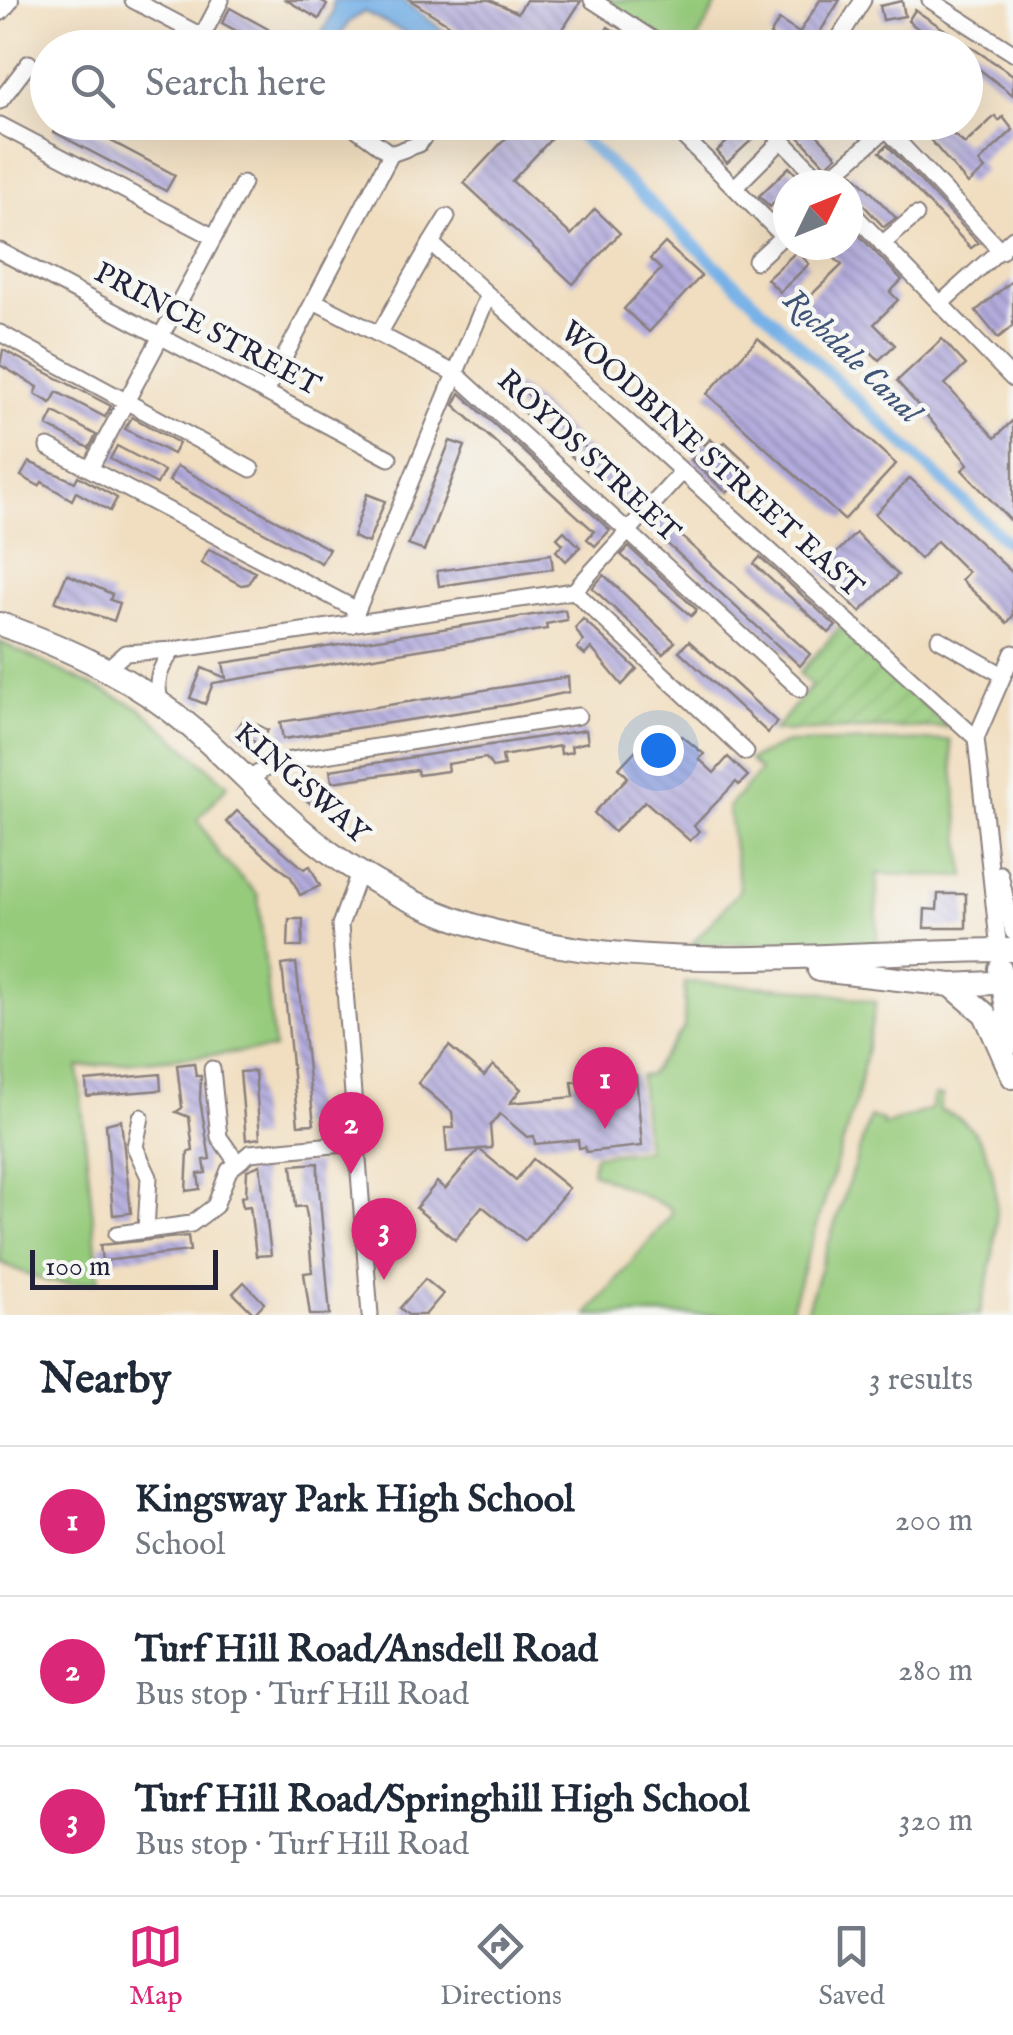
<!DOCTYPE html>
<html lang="en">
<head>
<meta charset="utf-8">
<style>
	:root { --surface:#fff; --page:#f6f6f7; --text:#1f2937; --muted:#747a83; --line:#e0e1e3; --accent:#db2777 }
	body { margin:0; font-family:"IM FELL English",serif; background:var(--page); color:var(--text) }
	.compass { position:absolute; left:773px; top:170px; width:90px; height:90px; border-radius:50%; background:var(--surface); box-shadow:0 10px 40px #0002; rotate:47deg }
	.scale { position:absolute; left:30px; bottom:25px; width:188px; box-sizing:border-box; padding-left:10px; border:5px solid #22223b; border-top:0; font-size:28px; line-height:35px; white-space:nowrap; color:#22223b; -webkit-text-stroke:8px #f6f6f2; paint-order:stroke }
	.you { position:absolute; left:658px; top:750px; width:35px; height:35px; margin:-25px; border:8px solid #fff; border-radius:50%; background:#1a73e8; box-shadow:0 0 0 15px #1a73e833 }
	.badge { display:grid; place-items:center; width:65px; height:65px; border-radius:50%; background:var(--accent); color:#fff; font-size:32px; font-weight:700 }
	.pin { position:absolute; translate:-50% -82px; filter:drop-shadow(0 2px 5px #0008) }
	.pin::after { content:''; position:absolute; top:52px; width:35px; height:30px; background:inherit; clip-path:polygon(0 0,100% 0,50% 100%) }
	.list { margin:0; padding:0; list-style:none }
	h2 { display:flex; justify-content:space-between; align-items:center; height:130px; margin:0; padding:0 40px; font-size:42px }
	h2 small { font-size:32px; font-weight:400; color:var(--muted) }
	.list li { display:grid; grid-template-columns:65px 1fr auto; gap:30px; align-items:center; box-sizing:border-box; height:150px; padding:0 40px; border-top:2px solid var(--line) }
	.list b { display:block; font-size:38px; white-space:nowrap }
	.list p { margin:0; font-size:32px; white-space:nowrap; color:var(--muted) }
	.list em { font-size:32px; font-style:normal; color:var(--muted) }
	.icon { flex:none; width:55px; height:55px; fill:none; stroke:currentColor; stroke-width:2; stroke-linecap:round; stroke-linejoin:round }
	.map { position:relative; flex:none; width:1013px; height:1315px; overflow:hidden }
	.search { position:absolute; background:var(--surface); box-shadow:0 10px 40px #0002; left:30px; right:30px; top:30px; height:110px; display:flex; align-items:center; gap:25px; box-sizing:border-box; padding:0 35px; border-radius:55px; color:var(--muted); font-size:38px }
	.sheet { height:580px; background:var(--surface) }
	nav { display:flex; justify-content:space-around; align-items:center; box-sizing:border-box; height:140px; border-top:2px solid var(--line); background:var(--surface); font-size:28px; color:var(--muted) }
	nav a { display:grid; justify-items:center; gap:5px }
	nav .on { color:var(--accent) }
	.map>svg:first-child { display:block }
	.green { fill:#96cb7c; stroke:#5c765c; stroke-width:2.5 }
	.garden { fill:url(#garden-furrows); stroke:#5c765c; stroke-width:2.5 }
	.water { fill:#76b1e7; stroke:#4c6a91; stroke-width:2.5 }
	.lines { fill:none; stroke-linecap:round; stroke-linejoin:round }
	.canal { stroke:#76b1e7; stroke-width:12 }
	.building { fill:url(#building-back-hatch) }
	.minor-casing { stroke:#8a807e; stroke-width:19 }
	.major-casing { stroke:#8a807e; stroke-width:24 }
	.highway-casing { stroke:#8a807e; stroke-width:26 }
	.minor { stroke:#fff; stroke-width:15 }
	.major { stroke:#fff; stroke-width:20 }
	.highway { stroke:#fff; stroke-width:22 }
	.labels { text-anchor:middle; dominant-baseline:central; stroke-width:9; stroke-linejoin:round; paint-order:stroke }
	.street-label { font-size:30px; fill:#22223b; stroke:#f6f6f2 }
	.water-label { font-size:32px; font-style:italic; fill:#3f5477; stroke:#f6f6f2 }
</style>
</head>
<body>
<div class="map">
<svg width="1013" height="1315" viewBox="0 0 1013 1315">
	<defs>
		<pattern id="garden-furrows" width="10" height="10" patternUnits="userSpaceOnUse" patternTransform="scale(2.5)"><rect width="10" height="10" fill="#96cb7c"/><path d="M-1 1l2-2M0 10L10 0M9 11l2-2" fill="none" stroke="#81ae6c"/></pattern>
		<pattern id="building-back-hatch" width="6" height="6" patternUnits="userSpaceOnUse" patternTransform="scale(2.5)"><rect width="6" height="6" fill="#b3acdd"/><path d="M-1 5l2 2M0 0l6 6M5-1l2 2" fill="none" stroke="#918cb4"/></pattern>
	</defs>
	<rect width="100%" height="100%" fill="#f6f6f2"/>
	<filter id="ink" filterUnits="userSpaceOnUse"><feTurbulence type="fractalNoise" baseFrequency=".01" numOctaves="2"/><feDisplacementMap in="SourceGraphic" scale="20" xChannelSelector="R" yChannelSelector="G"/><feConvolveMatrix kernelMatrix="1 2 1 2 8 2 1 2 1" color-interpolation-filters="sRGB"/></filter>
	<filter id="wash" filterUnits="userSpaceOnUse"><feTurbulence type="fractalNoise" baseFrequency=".0048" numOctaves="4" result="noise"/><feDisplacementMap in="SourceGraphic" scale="40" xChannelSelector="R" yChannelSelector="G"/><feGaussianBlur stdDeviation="2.25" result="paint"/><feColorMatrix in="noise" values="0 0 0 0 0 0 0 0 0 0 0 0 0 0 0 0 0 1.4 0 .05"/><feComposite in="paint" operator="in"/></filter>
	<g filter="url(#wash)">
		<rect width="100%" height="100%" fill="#f1dec0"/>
		<!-- green -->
		<g class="green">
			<path d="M600 0H719L693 48 677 47Z"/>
			<path d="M0 642 140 708 228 785 198 819 219 855 258 895 274 1049 78 1067 99 1280C56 1289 39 1280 0 1262Z"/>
			<path d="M950 740 965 877 877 874V944H692L740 890 728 807 760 771 749 760 786 743Z"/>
			<path d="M685 982 803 989 876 1002 857 1097 789 1315H587L672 1214 670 1208 592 1172 594 1155 646 1150 640 1076 649 1075 684 1028Z"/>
			<path d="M934 1095 942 1096 939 1110C1013 1130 1002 1243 979 1315H805L870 1117 883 1121V1126L931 1109Z"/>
		</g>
		<!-- garden -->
		<path class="garden" d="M841 626 948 727 774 731 812 685 799 673Z"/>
		<!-- water -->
		<path class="water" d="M333 0H402L456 40 451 47 430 45 364 12 349 22 335 44 321 35 332 14Z"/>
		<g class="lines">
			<!-- canal -->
			<path class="canal" d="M565 122 1013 548"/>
		</g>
		<g id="blocks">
			<!-- building -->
			<g class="building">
				<path d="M286 0H319L327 5 319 19Z"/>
				<path d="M410 0H490L518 13 526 0 581 1 551 48H480L467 29 464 34Z"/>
				<path d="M820 0H840L810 48 801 42 789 48 770 35 779 20 799 33Z"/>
				<path d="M902 1 905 16 883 20 880 6Z"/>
				<path d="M230 8 268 29 260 44 222 23Z"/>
				<path d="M915 10 1013 75V95L966 59V48H944L908 21Z"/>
				<path d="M608 27 622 36 640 48H610L599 41Z"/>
				<path d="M995 116 999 121 1003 117 1013 130 979 162 985 169 968 184 915 122H938L965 144Z"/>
				<path d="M59 122H75L175 175 166 191 54 132Z"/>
				<path d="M521 122H531L550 140 512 181 571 235 595 209 620 233 573 284 464 183Z"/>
				<path d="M785 122H805L837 156 826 166Z"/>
				<path d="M747 123 758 134 727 163 717 151Z"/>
				<path d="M887 145 978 243 971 248 880 152Z"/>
				<path d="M789 167 800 178 770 207 759 196Z"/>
				<path d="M853 173 896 218 884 227 842 182Z"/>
				<path d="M854 230 902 280 890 292 898 300 874 324 895 345 879 360 867 348 853 361 800 306 842 265 830 254 839 245H848Z"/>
				<path d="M665 243 701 276 649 332 624 309 661 269 650 259Z"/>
				<path d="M797 251 809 264 780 292 767 279Z"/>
				<path d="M1013 280V326L998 338 976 311Z"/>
				<path d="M758 338 896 464 844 520 707 394Z"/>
				<path d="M942 339 966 365 945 384 995 438 1013 420V523L962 470 968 464 897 381Z"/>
				<path d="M3 350 111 406 105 417 57 392 51 403 35 394 38 387 0 365Z"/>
				<path d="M518 385 639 497 628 508 507 397Z"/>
				<path d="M460 393 610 530 595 546 587 539 594 531 454 405Z"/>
				<path d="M54 412 96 435 89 448 47 426Z"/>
				<path d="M132 417 179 443 173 454 125 429Z"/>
				<path d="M710 439 720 447 725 442 751 466 727 493 691 460 698 453 693 448 700 440 705 445Z"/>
				<path d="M450 441 465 446 424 551 408 545Z"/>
				<path d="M117 446 164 471 157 484 110 459Z"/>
				<path d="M29 462 75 482 78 476 117 498 110 511 76 492 72 500 42 482 39 486 21 476Z"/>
				<path d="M177 466 329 549 321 563 169 481Z"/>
				<path d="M910 478 1013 573V616L1007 623 961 580 968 572 937 541 920 559 875 514Z"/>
				<path d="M367 494 385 501 368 543 353 537Z"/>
				<path d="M658 515 810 654 800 666 648 526Z"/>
				<path d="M564 531 580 547 566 561 556 551 563 544 557 538Z"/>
				<path d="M856 533 898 575 860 612 819 571Z"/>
				<path d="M629 547 697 610 691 616 621 555Z"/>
				<path d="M209 549 255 572 248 584 241 585 201 563Z"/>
				<path d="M551 554 553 569 439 586 437 571Z"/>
				<path d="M760 557 836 626 829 633 754 564Z"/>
				<path d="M67 574 112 594 110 600 120 603 114 621 55 602Z"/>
				<path d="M604 575 675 642 663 654 592 588Z"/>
				<path d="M565 610 567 620 546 624 547 629 213 683 205 704 190 698 202 668 226 678 223 663Z"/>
				<path d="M583 619 637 669 622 685 591 648 585 655 577 648 583 641 575 628Z"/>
				<path d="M689 641 777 722 768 733 679 651Z"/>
				<path d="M568 677 569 692 508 705 283 739 280 722Z"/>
				<path d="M244 718 268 730 260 745 236 732Z"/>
				<path d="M586 730 588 742 571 746 572 752 561 754 560 746 502 756 504 766 493 768 486 758 447 764 448 771 418 775 417 770 332 782 330 770Z"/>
				<path d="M682 736 704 754 699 759 714 773 728 757 748 776 739 785 736 782 694 826 699 831 690 841 645 801 614 832 594 813 628 777 619 768 636 750 663 768 681 748 675 743Z"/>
				<path d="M313 775 326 786 311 804 298 793Z"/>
				<path d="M237 811 304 869 310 866 320 886 300 895 291 877 226 822Z"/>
				<path d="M938 894H966V928H924L925 909 937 910Z"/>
				<path d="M289 919H303L302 947H288Z"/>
				<path d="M296 963 314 1124 298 1125 282 965Z"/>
				<path d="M449 1046 484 1076 493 1065 521 1089 510 1103 574 1097 572 1082 636 1075 642 1146 586 1152 585 1147 579 1148 578 1140 535 1144 534 1136 527 1137 500 1114 490 1126 492 1148 479 1149 516 1180 533 1159 569 1188 525 1241 482 1206 455 1240 416 1208 437 1182 445 1189 479 1149 447 1152 445 1128H454L452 1112 418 1083Z"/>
				<path d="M194 1063 196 1076H201L200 1100 210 1159 204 1160 206 1173 198 1174 200 1189 186 1191 188 1152 193 1151 189 1117 176 1112 182 1108 177 1065Z"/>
				<path d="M255 1071 260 1138 246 1140 240 1072Z"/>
				<path d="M160 1074 161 1090 87 1096 86 1081Z"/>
				<path d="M121 1120 131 1213 113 1215 106 1124Z"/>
				<path d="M318 1163V1176L330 1315H310L304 1273 312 1272 307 1216 305 1206 296 1207 292 1165Z"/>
				<path d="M260 1165 271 1255 256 1256 250 1206 243 1207 241 1197 246 1196 247 1170Z"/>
				<path d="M188 1236 190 1251 102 1261 100 1245Z"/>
				<path d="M425 1279 443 1294 425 1315H408L400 1308Z"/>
				<path d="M244 1282 264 1303 254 1314 233 1293Z"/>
			</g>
		</g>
	</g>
	<g filter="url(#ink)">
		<use href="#blocks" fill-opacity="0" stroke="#8a807e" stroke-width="2.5"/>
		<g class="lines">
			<defs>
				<g id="minor">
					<path d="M133 0 224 48"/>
					<path d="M592 0 666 48"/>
					<path d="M930 0 1013 53"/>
					<path d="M196 48 221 0"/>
					<path d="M833 48 863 0"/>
					<path d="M0 101 29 63"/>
					<path d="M347 122 391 154"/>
					<path d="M669 122 783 236 756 261"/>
					<path d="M764 122 826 185"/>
					<path d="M880 122 1001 251"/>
					<path d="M0 125 214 237"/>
					<path d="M824 183 886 129"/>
					<path d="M737 185 782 140"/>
					<path d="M848 208 1013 379"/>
					<path d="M447 217 431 243 976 738"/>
					<path d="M882 244 916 215"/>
					<path d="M0 251 389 458"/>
					<path d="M314 301 456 374 800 689"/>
					<path d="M940 304 1013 238"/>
					<path d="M0 333 251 469"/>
					<path d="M379 334 431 243"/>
					<path d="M266 392 391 154 419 144 434 122"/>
					<path d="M48 447 357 610"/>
					<path d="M90 469 243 183"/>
					<path d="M574 591 746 752"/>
					<path d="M574 591 682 472"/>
					<path d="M351 625 488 295"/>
					<path d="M939 639 1003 675"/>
					<path d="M108 668 125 653 173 650 574 591"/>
					<path d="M161 704C154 681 159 669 173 650"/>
					<path d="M247 781 273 763 578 716"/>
					<path d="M359 873 340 925 370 1315"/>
					<path d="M1000 874 1013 932"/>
					<path d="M999 950 976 738 1013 653"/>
					<path d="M212 1069 219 1137 236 1161"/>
					<path d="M141 1117 135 1147 149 1177 146 1230"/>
					<path d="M117 1234 191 1224 215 1206 229 1170 250 1153 354 1143"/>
				</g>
				<path id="major" d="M0 10 8 0"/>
				<g id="highway">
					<path d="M0 624C71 649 134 678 192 728 247 775 294 832 357 871 553 996 794 950 1013 950"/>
					<path d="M1000 969 1013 1042"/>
					<path d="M819 970 951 985 1013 982"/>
					<path d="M951 985 985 1014 1013 1077"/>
				</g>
			</defs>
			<!-- minor casing -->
			<use href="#minor" class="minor-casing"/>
			<!-- major casing -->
			<use href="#major" class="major-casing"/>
			<!-- highway casing -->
			<use href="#highway" class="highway-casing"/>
			<!-- minor -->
			<use href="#minor" class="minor"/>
			<!-- major -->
			<use href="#major" class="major"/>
			<!-- highway -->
			<use href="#highway" class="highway"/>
		</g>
	</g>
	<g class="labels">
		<!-- street labels -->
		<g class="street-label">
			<text transform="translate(207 330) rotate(28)">PRINCE STREET</text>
			<text transform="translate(588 457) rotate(43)">ROYDS STREET</text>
			<text transform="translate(711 460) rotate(42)">WOODBINE STREET EAST</text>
			<text transform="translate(301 784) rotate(41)">KINGSWAY</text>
		</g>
		<!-- water labels -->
		<g class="water-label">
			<text transform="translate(851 357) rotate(44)">Rochdale Canal</text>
		</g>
	</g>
</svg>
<svg class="compass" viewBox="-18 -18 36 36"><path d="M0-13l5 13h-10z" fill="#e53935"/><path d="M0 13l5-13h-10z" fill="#747a83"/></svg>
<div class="scale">100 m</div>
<div class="you"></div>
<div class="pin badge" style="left:605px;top:1129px">1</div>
<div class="pin badge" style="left:351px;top:1174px">2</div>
<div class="pin badge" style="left:384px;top:1280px">3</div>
<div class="search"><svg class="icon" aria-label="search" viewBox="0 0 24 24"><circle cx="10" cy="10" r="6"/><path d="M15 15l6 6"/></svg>Search here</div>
</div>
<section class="sheet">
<h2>Nearby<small>3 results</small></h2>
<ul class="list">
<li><span class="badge">1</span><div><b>Kingsway Park High School</b><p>School</p></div><em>200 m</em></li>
<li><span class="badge">2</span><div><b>Turf Hill Road/Ansdell Road</b><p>Bus stop · Turf Hill Road</p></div><em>280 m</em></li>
<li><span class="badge">3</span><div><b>Turf Hill Road/Springhill High School</b><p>Bus stop · Turf Hill Road</p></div><em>320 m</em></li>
</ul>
</section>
<nav>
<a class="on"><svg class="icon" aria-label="map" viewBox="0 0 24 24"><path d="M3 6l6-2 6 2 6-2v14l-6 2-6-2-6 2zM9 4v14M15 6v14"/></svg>Map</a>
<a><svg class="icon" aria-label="directions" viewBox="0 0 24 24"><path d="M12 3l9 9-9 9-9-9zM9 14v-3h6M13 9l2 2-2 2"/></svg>Directions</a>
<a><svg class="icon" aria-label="saved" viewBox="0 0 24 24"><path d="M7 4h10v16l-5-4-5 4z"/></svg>Saved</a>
</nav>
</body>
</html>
